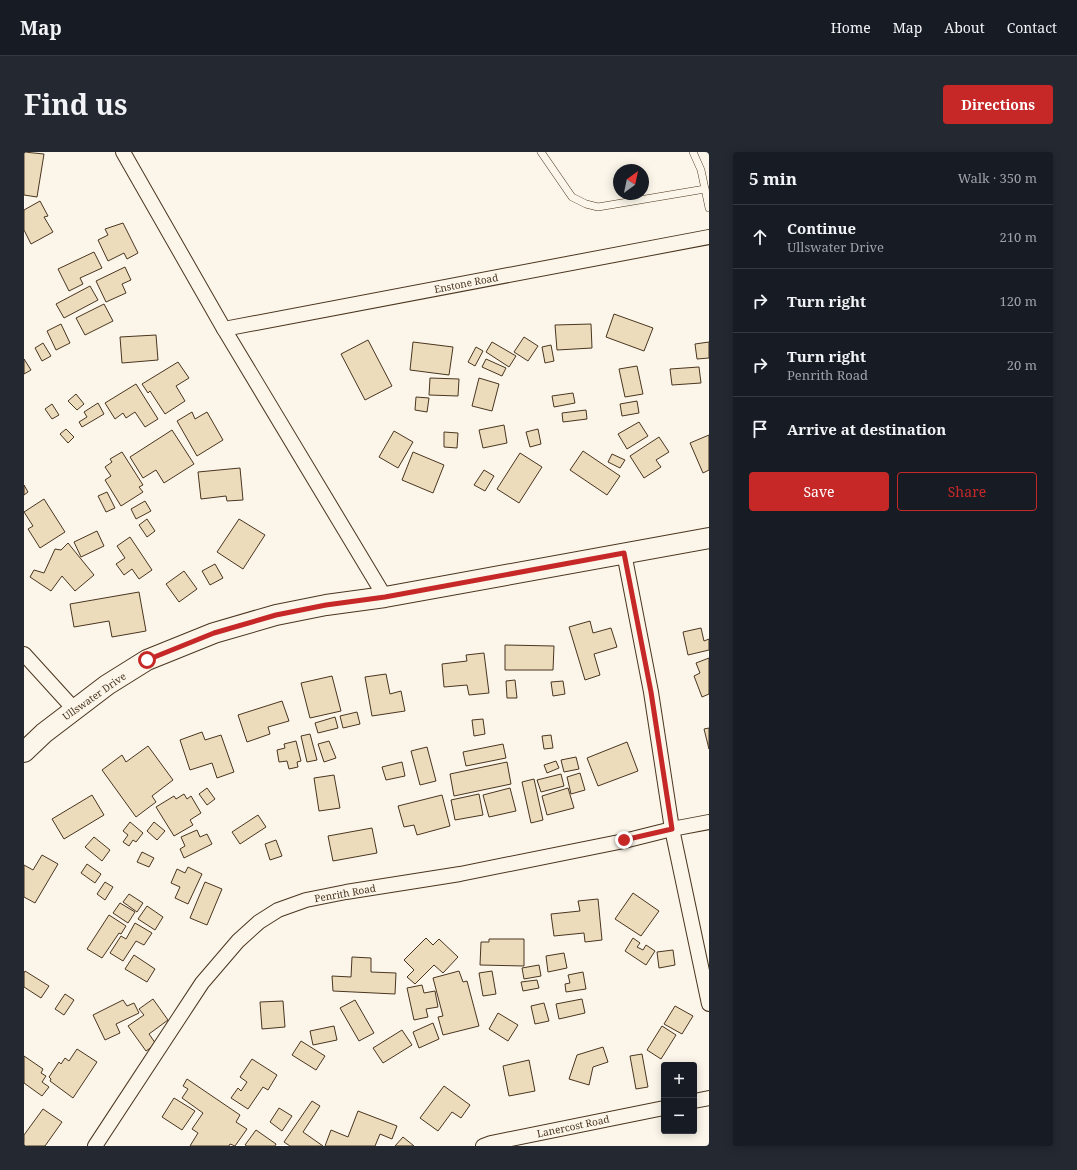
<!DOCTYPE html>
<html lang="en">
<head>
<meta charset="utf-8">
<style>
	:root { --surface:#171b24; --page:#242831; --text:#f1f3f6; --muted:#9ea1a6; --line:#363941; --accent:#c62828 }
	body { margin:0; font-family:"Noto Serif",serif; background:var(--page); color:var(--text) }
	.controls { position:absolute; right:12px; bottom:12px; display:grid; overflow:hidden; border-radius:4px; box-shadow:0 2px 10px #0003 }
	.controls button { width:36px; height:36px; display:grid; place-items:center; padding:0; border:0; border-bottom:1px solid var(--line); background:var(--surface); color:var(--text); font:20px sans-serif }
	.compass { position:absolute; left:589px; top:12px; width:36px; height:36px; border-radius:50%; background:var(--surface); box-shadow:0 2px 10px #0003; rotate:33deg }
	.stop { position:absolute; width:12px; height:12px; margin:-9px; border:3px solid #c62828; border-radius:50%; background:#fff }
	.stop.end { background:#c62828; border-color:#fff; box-shadow:0 1px 4px #0008 }
	.list { margin:0; padding:0; list-style:none }
	h2 { display:flex; justify-content:space-between; align-items:center; height:52px; margin:0; padding:0 16px; font-size:17px }
	h2 small { font-size:13px; font-weight:400; color:var(--muted) }
	.list li { display:grid; grid-template-columns:26px 1fr auto; gap:12px; align-items:center; box-sizing:border-box; height:64px; padding:0 16px; border-top:1px solid var(--line) }
	.list b { display:block; font-size:15px; white-space:nowrap }
	.list p { margin:0; font-size:13px; white-space:nowrap; color:var(--muted) }
	.list em { font-size:13px; font-style:normal; color:var(--muted) }
	.actions { display:flex; gap:8px; padding:12px 16px }
	.actions a { flex:1; padding:9px 0; border:1px solid var(--accent); border-radius:4px; text-align:center; font-size:14px; color:var(--accent) }
	.actions .main { background:var(--accent); color:#fff }
	.icon { flex:none; width:22px; height:22px; fill:none; stroke:currentColor; stroke-width:2; stroke-linecap:round; stroke-linejoin:round }
	.map { position:relative; flex:none; width:685px; height:994px; overflow:hidden; border-radius:4px }
	header { display:flex; align-items:center; gap:24px; box-sizing:border-box; height:56px; padding:0 20px; background:var(--surface); border-bottom:1px solid var(--line) }
	header strong { font-size:19px }
	nav { display:flex; gap:22px; margin-inline-start:auto; font-size:14px }
	.intro { display:flex; align-items:center; justify-content:space-between; box-sizing:border-box; height:96px; padding:0 24px }
	h1 { margin:0; font-size:28px }
	.button { padding:10px 18px; border-radius:4px; background:var(--accent); color:#fff; font-size:14px; font-weight:700 }
	main { display:flex; gap:24px; padding:0 24px }
	aside { flex:1; background:var(--surface); border-radius:4px; box-shadow:0 2px 10px #0003 }
	.map>svg:first-child { display:block }
	.building { fill:#ecdcbc; stroke:#4a3520 }
	.lines { fill:none; stroke-linecap:round; stroke-linejoin:round }
	.lane-casing { stroke:#4a3520; stroke-width:8 }
	.street-casing { stroke:#4a3520; stroke-width:16 }
	.secondary-casing { stroke:#4a3520; stroke-width:22 }
	.lane { stroke:#fbf6e9; stroke-width:7 }
	.street { stroke:#fbf6e9; stroke-width:14 }
	.secondary { stroke:#fbf6e9; stroke-width:20 }
	.route { stroke:#c62828; stroke-width:5 }
	.labels { text-anchor:middle; dominant-baseline:central; stroke-width:3; stroke-linejoin:round; paint-order:stroke }
	.street-label { font-size:10px; fill:#4a3520; stroke:#fbf6e9 }
</style>
</head>
<body>
<header>
<strong>Map</strong>
<nav><a>Home</a><a>Map</a><a>About</a><a>Contact</a></nav>
</header>
<div class="intro"><h1>Find us</h1><a class="button">Directions</a></div>
<main>
<div class="map">
<svg width="685" height="994" viewBox="0 0 685 994">
	<rect width="100%" height="100%" fill="#fbf6e9"/>
	<!-- building -->
	<g class="building">
		<path d="M0 0 20 2 13 45 0 43Z"/>
		<path d="M16 49 24 64 20 65 29 80 7 92 0 78V58Z"/>
		<path d="M99 71 114 101 103 107 100 101 84 109 74 88 84 83 81 77Z"/>
		<path d="M70 100 78 116 56 126 59 132 45 139 34 117Z"/>
		<path d="M101 115 107 128 98 132 102 141 82 150 72 129Z"/>
		<path d="M66 134 74 148 40 166 32 152Z"/>
		<path d="M80 152 89 169 61 183 52 166Z"/>
		<path d="M590 162 629 176 620 199 582 185Z"/>
		<path d="M37 172 46 191 32 198 23 179Z"/>
		<path d="M567 172 568 196 533 198 531 173Z"/>
		<path d="M132 183 134 208 98 211 96 185Z"/>
		<path d="M500 185 514 194 504 209 490 200Z"/>
		<path d="M344 188 368 234 341 248 317 202Z"/>
		<path d="M389 190 429 195 425 223 386 218Z"/>
		<path d="M468 190 492 204 485 215 462 200Z"/>
		<path d="M685 190V206L673 207 671 192Z"/>
		<path d="M19 191 27 204 18 209 11 196Z"/>
		<path d="M527 193 530 209 521 211 518 195Z"/>
		<path d="M452 195 459 199 451 214 444 210Z"/>
		<path d="M0 207 7 218 0 222Z"/>
		<path d="M462 207 482 216 478 224 458 215Z"/>
		<path d="M154 210 165 226 152 234 161 249 141 262 126 239 124 241 118 232Z"/>
		<path d="M613 214 619 242 601 245 595 217Z"/>
		<path d="M675 215 677 231 648 233 646 217Z"/>
		<path d="M406 226 435 227 434 244 405 243Z"/>
		<path d="M455 226 475 232 468 259 448 254Z"/>
		<path d="M112 232 134 267 121 275 111 260 102 266 99 261 91 267 81 251Z"/>
		<path d="M549 241 551 251 530 255 528 244Z"/>
		<path d="M52 242 60 252 53 258 44 249Z"/>
		<path d="M392 245 405 246 403 260 391 258Z"/>
		<path d="M613 249 615 261 598 264 596 252Z"/>
		<path d="M74 251 80 262 58 275 55 270 63 265 60 260Z"/>
		<path d="M28 252 35 263 28 267 21 257Z"/>
		<path d="M562 258 563 267 539 270 538 261Z"/>
		<path d="M168 260 171 267 183 260 199 288 173 304 153 269Z"/>
		<path d="M615 270 624 284 603 297 594 282Z"/>
		<path d="M480 273 483 291 459 296 455 278Z"/>
		<path d="M42 277 50 285 44 291 36 282Z"/>
		<path d="M514 277 517 292 506 295 502 280Z"/>
		<path d="M148 278 170 312 140 331 132 318 119 326 106 305Z"/>
		<path d="M370 279 389 290 374 316 355 305Z"/>
		<path d="M420 280 434 281 433 296 420 295Z"/>
		<path d="M685 283V318L679 321 666 291Z"/>
		<path d="M635 285 645 300 632 308 637 315 620 326 606 304Z"/>
		<path d="M559 299 596 324 583 343 546 318Z"/>
		<path d="M98 300 119 333 115 335 119 340 97 354 81 328 87 324 81 315 88 310 86 307Z"/>
		<path d="M389 300 420 313 409 341 378 328Z"/>
		<path d="M496 301 518 315 495 351 473 337Z"/>
		<path d="M588 302 601 308 596 316 584 310Z"/>
		<path d="M216 316 219 348 203 349 202 344 177 347 174 320Z"/>
		<path d="M460 318 470 324 461 339 450 333Z"/>
		<path d="M0 333 4 340 0 343Z"/>
		<path d="M83 340 91 356 82 360 74 344Z"/>
		<path d="M20 347 41 380 16 396 4 377 9 374 0 360Z"/>
		<path d="M121 349 127 359 112 367 107 357Z"/>
		<path d="M123 367 131 379 123 385 115 373Z"/>
		<path d="M215 367 241 383 219 417 193 400Z"/>
		<path d="M73 379 80 394 57 405 50 390Z"/>
		<path d="M106 385 128 418 115 427 108 417 100 423 92 412 101 406 93 394Z"/>
		<path d="M44 391 70 423 51 439 38 424 27 439 6 425 10 418 20 421 31 397 37 398Z"/>
		<path d="M191 412 199 426 186 433 178 419Z"/>
		<path d="M160 419 173 437 155 450 142 432Z"/>
		<path d="M115 440 122 479 88 485 85 469 50 475 46 452Z"/>
		<path d="M566 469 569 481 587 476 593 495 570 502 576 523 561 528 545 475Z"/>
		<path d="M677 476 680 489 685 487V498L664 503 659 480Z"/>
		<path d="M481 493 530 494 529 518H481Z"/>
		<path d="M460 501 465 541 445 543 443 533 420 535 418 512 443 509 442 503Z"/>
		<path d="M685 506V542L678 545 670 524 676 521 672 511Z"/>
		<path d="M362 522 366 542 377 539 381 559 348 564 341 525Z"/>
		<path d="M308 524 317 559 286 566 277 531Z"/>
		<path d="M491 528 493 546H483L482 529Z"/>
		<path d="M539 529 541 542 529 544 527 530Z"/>
		<path d="M258 549 265 569 244 575 246 582 223 590 214 563Z"/>
		<path d="M333 560 336 572 319 576 316 564Z"/>
		<path d="M311 565 314 576 294 581 291 571Z"/>
		<path d="M459 567 461 582 450 584 448 568Z"/>
		<path d="M685 576V597L680 577Z"/>
		<path d="M178 580 181 588 197 583 210 620 193 626 188 611 166 618 156 588Z"/>
		<path d="M286 582 293 608 283 610 277 584Z"/>
		<path d="M527 583 529 596 520 597 518 584Z"/>
		<path d="M272 589 277 609 273 610 274 615 265 617 263 609 255 610 253 598 261 596 260 592Z"/>
		<path d="M305 589 312 606 300 610 294 592Z"/>
		<path d="M603 590 614 619 574 634 563 606Z"/>
		<path d="M479 592 482 606 442 614 439 600Z"/>
		<path d="M124 594 149 628 128 644 132 650 112 665 78 618 98 603 102 610Z"/>
		<path d="M403 595 412 629 396 633 387 599Z"/>
		<path d="M552 605 555 617 540 620 537 608Z"/>
		<path d="M532 609 535 616 523 621 520 613Z"/>
		<path d="M378 610 381 624 362 628 358 615Z"/>
		<path d="M483 610 487 632 430 644 426 622Z"/>
		<path d="M556 621 561 638 547 642 543 625Z"/>
		<path d="M537 622 540 634 517 640 513 628Z"/>
		<path d="M310 623 316 656 295 659 290 626Z"/>
		<path d="M510 627 519 668 507 671 498 630Z"/>
		<path d="M183 636 191 647 183 653 175 642Z"/>
		<path d="M486 636 492 659 465 665 459 643Z"/>
		<path d="M544 636 550 656 523 663 518 644Z"/>
		<path d="M160 642 163 647 167 644 177 661 166 668 169 673 150 684 132 655 150 644 152 647Z"/>
		<path d="M455 642 459 663 431 668 427 648Z"/>
		<path d="M68 643 80 663 40 687 28 667Z"/>
		<path d="M418 643 426 674 393 683 390 673 380 675 374 654Z"/>
		<path d="M234 663 242 675 216 692 208 680Z"/>
		<path d="M106 670 119 681 112 690 109 688 105 694 99 690 104 683 99 679Z"/>
		<path d="M130 670 141 679 133 688 123 679Z"/>
		<path d="M348 676 353 701 309 709 304 684Z"/>
		<path d="M173 678 176 685 183 682 188 692 160 706 156 697 161 694 157 685Z"/>
		<path d="M70 685 86 698 78 709 61 695Z"/>
		<path d="M252 688 258 704 246 708 241 692Z"/>
		<path d="M118 700 130 706 125 715 113 710Z"/>
		<path d="M18 703 34 712 11 751 0 745V713L9 718Z"/>
		<path d="M63 712 77 722 71 731 57 721Z"/>
		<path d="M164 715 178 722 164 752 151 746 156 735 147 731 153 717 161 721Z"/>
		<path d="M81 730 89 735 81 748 73 742Z"/>
		<path d="M181 730 198 737 183 773 166 766Z"/>
		<path d="M609 741 635 759 617 784 591 767Z"/>
		<path d="M105 742 119 751 113 760 99 750Z"/>
		<path d="M574 747 578 788 561 790 560 781 530 784 527 762 556 759 554 749Z"/>
		<path d="M96 751 111 760 104 771 89 761Z"/>
		<path d="M123 754 139 765 131 778 114 767Z"/>
		<path d="M85 763 102 774 97 782 95 781 78 806 63 797Z"/>
		<path d="M111 771 128 781 120 793 112 789 99 809 86 801 97 784 102 787Z"/>
		<path d="M402 786 409 793 415 787 434 805 419 821 410 813 391 832 383 825 390 818 380 808Z"/>
		<path d="M609 786 616 791 613 795 619 798 622 793 631 799 622 813 601 799Z"/>
		<path d="M465 787H500V814L456 813 457 790H465Z"/>
		<path d="M649 798 651 813 635 816 633 800Z"/>
		<path d="M540 801 543 816 524 820 522 804Z"/>
		<path d="M110 803 131 817 123 830 101 817Z"/>
		<path d="M328 805 347 806V820L372 821 371 842 309 839 308 824 327 825Z"/>
		<path d="M515 813 517 824 500 827 498 816Z"/>
		<path d="M1 819 25 834 17 846 0 835V821Z"/>
		<path d="M435 819 439 830 443 829 455 874 419 883 414 865 419 864 409 826Z"/>
		<path d="M468 819 472 842 459 844 455 821Z"/>
		<path d="M559 820 562 837 542 840 541 832 546 831 544 823Z"/>
		<path d="M513 828 515 836 499 839 497 830Z"/>
		<path d="M398 833 400 841 411 839 414 855 402 857 404 865 390 868 383 836Z"/>
		<path d="M41 842 50 848 40 863 31 857Z"/>
		<path d="M129 847 144 868 125 882 132 892 122 899 104 874 120 863 115 857Z"/>
		<path d="M558 847 561 861 535 867 532 852Z"/>
		<path d="M99 848 103 854 110 851 115 861 92 872 96 881 81 888 69 863Z"/>
		<path d="M331 848 350 881 335 889 316 856Z"/>
		<path d="M259 849 261 875 238 877 236 850Z"/>
		<path d="M520 851 525 869 511 872 507 854Z"/>
		<path d="M651 854 669 864 658 882 640 872Z"/>
		<path d="M474 861 494 873 484 889 465 877Z"/>
		<path d="M409 871 415 887 395 896 389 880Z"/>
		<path d="M310 874 313 888 289 893 286 879Z"/>
		<path d="M638 874 652 883 637 907 623 898Z"/>
		<path d="M378 878 388 893 359 911 349 896Z"/>
		<path d="M277 889 301 904 292 918 268 903Z"/>
		<path d="M579 895 584 910 569 915 565 933 545 927 553 903Z"/>
		<path d="M53 897 73 910 49 946 26 929 27 927 25 925 35 910 37 912 41 906 45 909Z"/>
		<path d="M618 902 624 935 612 937 606 904Z"/>
		<path d="M0 904 19 917 17 921 22 924 18 930 25 935 18 944 0 931Z"/>
		<path d="M228 907 253 923 244 938 239 935 224 957 207 946 214 936 217 939 223 930 216 925Z"/>
		<path d="M505 908 511 939 485 944 479 914Z"/>
		<path d="M163 927 216 963 212 970 223 977 211 994 206 992 205 994H166L174 981 168 977 179 961 158 946 164 937 159 934Z"/>
		<path d="M420 934 446 953 437 966 428 960 414 979 396 966Z"/>
		<path d="M150 946 171 959 158 978 138 965Z"/>
		<path d="M288 949 296 954 279 980 299 994H266L260 990Z"/>
		<path d="M255 956 268 964 258 979 246 970Z"/>
		<path d="M19 957 38 970 21 994H0V983Z"/>
		<path d="M334 959 373 974 368 987 356 982 351 994H301L307 978 324 985Z"/>
		<path d="M232 978 252 992 251 994H223L221 993Z"/>
		<path d="M379 985 390 994H371Z"/>
	</g>
	<g class="lines">
		<defs>
			<g id="lane">
				<path d="M517 0 548 45 562 52 574 55 681 37"/>
				<path d="M669 0 677 18 685 56"/>
			</g>
			<g id="street">
				<path d="M99 0 200 177 361 445"/>
				<path d="M200 177 685 85"/>
				<path d="M600 401 627 540 648 677 685 852"/>
				<path d="M0 502 50 557"/>
				<path d="M670 949 685 946"/>
				<path d="M71 994 178 831 214 789 235 770 254 758 282 748 322 740 436 722 600 689 648 677 685 670"/>
				<path d="M459 994 467 991 640 956"/>
			</g>
			<path id="secondary" d="M0 600 20 581 83 533 123 508 190 481 252 463 302 453 361 445 685 386"/>
		</defs>
		<!-- lane casing -->
		<use href="#lane" class="lane-casing"/>
		<!-- street casing -->
		<use href="#street" class="street-casing"/>
		<!-- secondary casing -->
		<use href="#secondary" class="secondary-casing"/>
		<!-- lane -->
		<use href="#lane" class="lane"/>
		<!-- street -->
		<use href="#street" class="street"/>
		<!-- secondary -->
		<use href="#secondary" class="secondary"/>
	</g>
	<g class="lines">
		<!-- route -->
		<path class="route" d="M123 508 190 481 252 463 302 453 361 445 600 401 627 540 648 677 600 688"/>
	</g>
	<g class="labels">
		<!-- street labels -->
		<g class="street-label">
			<text transform="translate(442 131) rotate(-11)">Enstone Road</text>
			<text transform="translate(70 544) rotate(-35)">Ullswater Drive</text>
			<text transform="translate(321 741) rotate(-10)">Penrith Road</text>
			<text transform="translate(549 974) rotate(-12)">Lanercost Road</text>
		</g>
	</g>
</svg>
<div class="controls">
<button>+</button>
<button>−</button>
</div>
<svg class="compass" viewBox="-18 -18 36 36"><path d="M0-13l5 13h-10z" fill="#e53935"/><path d="M0 13l5-13h-10z" fill="#9ea1a6"/></svg>
<div class="stop" style="left:123px;top:508px"></div>
<div class="stop end" style="left:600px;top:688px"></div>
</div>
<aside>
<h2>5 min<small>Walk · 350 m</small></h2>
<ul class="list">
<li><svg class="icon" aria-label="ahead" viewBox="0 0 24 24"><path d="M12 20V5M6 11l6-6 6 6"/></svg><div><b>Continue</b><p>Ullswater Drive</p></div><em>210 m</em></li>
<li><svg class="icon" aria-label="right" viewBox="0 0 24 24"><path d="M7 20v-9h11M14 6l5 5-5 5"/></svg><div><b>Turn right</b></div><em>120 m</em></li>
<li><svg class="icon" aria-label="right" viewBox="0 0 24 24"><path d="M7 20v-9h11M14 6l5 5-5 5"/></svg><div><b>Turn right</b><p>Penrith Road</p></div><em>20 m</em></li>
<li><svg class="icon" aria-label="arrive" viewBox="0 0 24 24"><path d="M6 21V4h12l-3 4 3 4H6"/></svg><div><b>Arrive at destination</b></div></li>
</ul>
<div class="actions"><a class="main">Save</a><a>Share</a></div>
</aside>
</main>
</body>
</html>
